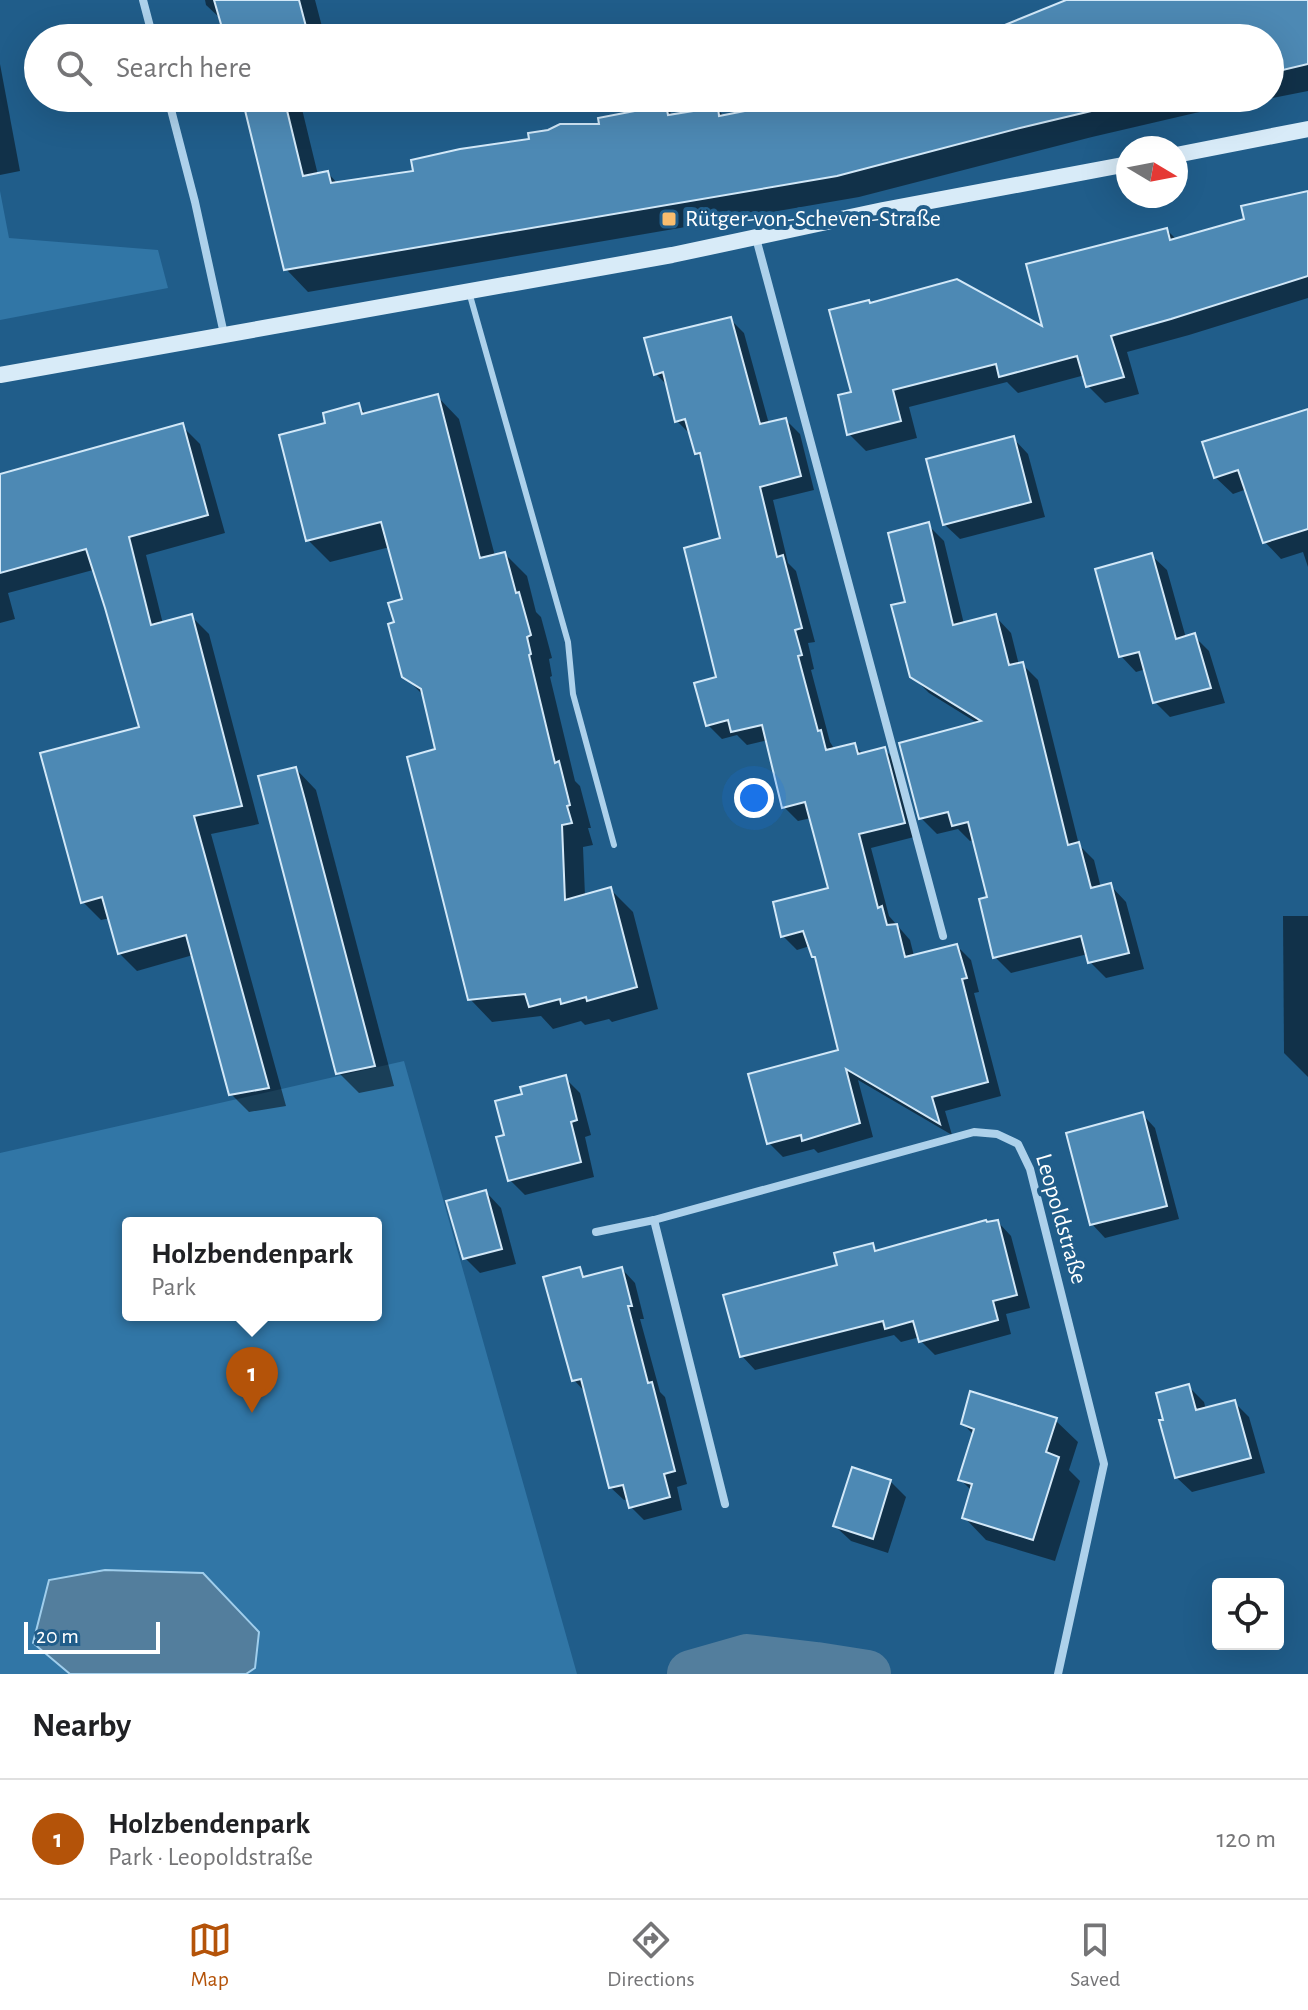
<!DOCTYPE html>
<html lang="en">
<head>
<meta charset="utf-8">
<style>
	:root { --surface:#fff; --page:#f2f2f2; --text:#202124; --muted:#757577; --line:#e0e0e0; --accent:#b45309 }
	body { margin:0; font-family:"Alegreya Sans",sans-serif; background:var(--page); color:var(--text) }
	.controls { position:absolute; right:24px; bottom:24px; display:grid; overflow:hidden; border-radius:8px; box-shadow:0 8px 32px #0002 }
	.controls button { width:72px; height:72px; display:grid; place-items:center; padding:0; border:0; border-bottom:2px solid var(--line); background:var(--surface); color:var(--text); font:40px sans-serif }
	.compass { position:absolute; left:1116px; top:136px; width:72px; height:72px; border-radius:50%; background:var(--surface); box-shadow:0 8px 32px #0002; rotate:100deg }
	.scale { position:absolute; left:24px; bottom:20px; width:136px; box-sizing:border-box; padding-left:8px; border:4px solid #fff; border-top:0; font-size:22px; line-height:28px; white-space:nowrap; color:#fff; -webkit-text-stroke:6px #205d8a; paint-order:stroke }
	.you { position:absolute; left:754px; top:798px; width:28px; height:28px; margin:-20px; border:6px solid #fff; border-radius:50%; background:#1a73e8; box-shadow:0 0 0 12px #1a73e833 }
	.badge { display:grid; place-items:center; width:52px; height:52px; border-radius:50%; background:var(--accent); color:#fff; font-size:26px; font-weight:700 }
	.pin { position:absolute; translate:-50% -66px; filter:drop-shadow(0 2px 4px #0008) }
	.pin::after { content:''; position:absolute; top:42px; width:28px; height:24px; background:inherit; clip-path:polygon(0 0,100% 0,50% 100%) }
	.popup { position:absolute; left:122px; top:1217px; width:260px; height:104px; box-sizing:border-box; display:grid; place-content:center; border-radius:8px; background:var(--surface); filter:drop-shadow(0 2px 6px #0005); font-size:26px; white-space:nowrap; color:var(--muted) }
	.popup b { font-size:30px; color:var(--text) }
	.popup::after { content:''; position:absolute; left:50%; top:100%; margin-left:-16px; border:16px solid transparent; border-top-color:var(--surface) }
	.list { margin:0; padding:0; list-style:none }
	h2 { display:flex; justify-content:space-between; align-items:center; height:104px; margin:0; padding:0 32px; font-size:34px }
	h2 small { font-size:26px; font-weight:400; color:var(--muted) }
	.list li { display:grid; grid-template-columns:52px 1fr auto; gap:24px; align-items:center; box-sizing:border-box; height:120px; padding:0 32px; border-top:2px solid var(--line) }
	.list b { display:block; font-size:30px; white-space:nowrap }
	.list p { margin:0; font-size:26px; white-space:nowrap; color:var(--muted) }
	.list em { font-size:26px; font-style:normal; color:var(--muted) }
	.icon { flex:none; width:44px; height:44px; fill:none; stroke:currentColor; stroke-width:2; stroke-linecap:round; stroke-linejoin:round }
	.map { position:relative; flex:none; width:1308px; height:1674px; overflow:hidden }
	.search { position:absolute; background:var(--surface); box-shadow:0 8px 32px #0002; left:24px; right:24px; top:24px; height:88px; display:flex; align-items:center; gap:20px; box-sizing:border-box; padding:0 28px; border-radius:44px; color:var(--muted); font-size:30px }
	.sheet { height:224px; background:var(--surface) }
	nav { display:flex; justify-content:space-around; align-items:center; box-sizing:border-box; height:112px; border-top:2px solid var(--line); background:var(--surface); font-size:22px; color:var(--muted) }
	nav a { display:grid; justify-items:center; gap:4px }
	nav .on { color:var(--accent) }
	.map>svg:first-child { display:block }
	.green { fill:#3176a6; fill-rule:evenodd }
	.water { fill:#537e9d; stroke:#a0ceec; stroke-width:2 }
	.shadow { fill:#0007 }
	.lines { fill:none; stroke-linecap:round; stroke-linejoin:round }
	.canal { stroke:#537e9d; stroke-width:48 }
	.building { fill:#4d89b4; stroke:#d2e8f8; stroke-width:2 }
	.lane { stroke:#add1eb; stroke-width:6 }
	.street { stroke:#add1eb; stroke-width:8 }
	.secondary { stroke:#d8ebf8; stroke-width:16 }
	.poi-dot { fill:#f8bd6e; stroke:#205d8a; stroke-width:3 }
	.labels { text-anchor:middle; dominant-baseline:central; stroke-width:8; stroke-linejoin:round; paint-order:stroke }
	.poi-label { font-size:24px; fill:#fff; stroke:#205d8a; text-anchor:start }
	.street-label { font-size:24px; fill:#fff; stroke:#205d8a }
</style>
</head>
<body>
<div class="map">
<svg width="1308" height="1674" viewBox="0 0 1308 1674">
	<rect width="100%" height="100%" fill="#205d8a"/>
	<!-- green -->
	<g class="green">
		<path d="M0 191 9 238 158 250 168 288 0 320Z"/>
		<path d="M404 1061 577 1674H0V1153ZM128 1223H376V1315H128Z"/>
	</g>
	<!-- water -->
	<path class="water" d="M105 1570 203 1573 259 1632 255 1668 246 1674H70L33 1643 49 1580Z"/>
	<!-- shadow -->
	<g class="shadow">
		<path d="M205 0H315L325 38H227L222 20 206 5Z"/>
		<path d="M1167 0H1308V91L1195 113 1092 137 859 197 308 292 286 269 244 98H340L302 109 318 175 328 173 338 184 415 173 531 141 602 126 665 107 674 116 717 109 725 117 821 98H1270V38H1180Z"/>
		<path d="M0 64 20 171 0 175Z"/>
		<path d="M1308 191V298L1189 335 1127 352 1139 394 1105 403 1088 386 1085 375 1018 393 1007 382 909 407 917 438 866 451 849 434 854 393 871 305 1045 330 1167 230 1177 240 1246 221 1279 200 1278 197Z"/>
		<path d="M730 319 744 333 769 424 786 420 800 434 814 490 773 500 788 563 796 571 815 642 808 643 814 669 811 670 830 742 835 750 854 745 864 755 884 749 898 763 918 836 871 848 889 916 910 940 914 956 957 946 971 960 979 992 974 993 1001 1096 945 1111 952 1135 858 1080 873 1137 818 1153 814 1149 783 1157 769 1143 841 1052 818 961 813 956 810 946 797 950 783 936 830 890 811 818 798 821 784 807 768 740 747 745 737 735 722 739 708 725 719 679 722 540 704 460 696 453 691 435 677 421 669 387 656 374Z"/>
		<path d="M437 396 459 419 495 556 505 554 527 576 536 612 541 617 552 658 549 659 552 676 550 677 575 781 580 786 591 828H588L593 845 583 847 585 896 611 890 633 912 658 1009 612 1022 609 1019 585 1025 581 1021 553 1029 541 1016 492 1022 470 999 438 751 425 697 404 676 396 624 405 600 390 547 330 562 308 540 328 424 358 405 367 415Z"/>
		<path d="M1308 411V567L1303 552 1281 559 1264 541 1247 489 1233 494 1215 477Z"/>
		<path d="M182 426 200 444 225 533 146 555 163 624 191 616 209 634 259 824 211 834 286 1106 249 1112 231 1094 193 955 137 971 119 953 110 918 101 920 83 902 142 728 107 607 93 570 8 593 15 619 0 623V476Z"/>
		<path d="M1013 438 1028 454 1045 517 960 539 944 524Z"/>
		<path d="M928 525 944 541 964 624 995 616 1011 633 1019 665 1022 664 1038 680 1079 845 1094 860 1101 888 1110 885 1126 902 1144 969 1106 978 1090 962 1088 954 1011 973 995 957 990 898 974 840 970 841 958 829 937 834 921 818 979 724 929 693 912 676 907 603Z"/>
		<path d="M1151 555 1167 570 1186 638 1194 636 1209 651 1225 703 1170 717 1155 702 1146 669 1136 672 1121 656Z"/>
		<path d="M296 769 316 790 394 1086 359 1093 338 1072Z"/>
		<path d="M1283 916H1308V1077L1284 1053Z"/>
		<path d="M565 1078 580 1093 591 1135 585 1137 594 1177 525 1195 510 1180 506 1137 524 1095Z"/>
		<path d="M1142 1114 1155 1128 1179 1219 1105 1238 1092 1224Z"/>
		<path d="M486 1192 501 1208 516 1264 480 1273 465 1258Z"/>
		<path d="M998 1222 1011 1236 1030 1308 1006 1314 1011 1334 935 1355 921 1341 920 1337 901 1342 894 1335 755 1370 742 1356 840 1266 872 1245 879 1252Z"/>
		<path d="M622 1269 635 1283 644 1319H640L660 1392 665 1397 687 1484 677 1487 682 1510 644 1520 631 1507 629 1499 624 1500 610 1487 586 1393 574 1380 579 1270 587 1278Z"/>
		<path d="M1188 1386 1204 1402 1206 1410 1234 1402 1249 1417 1265 1473 1192 1492 1176 1477Z"/>
		<path d="M1055 1420 1078 1442 1069 1470 1080 1481 1055 1561 986 1540 964 1517 972 1491 960 1479 974 1435 963 1424Z"/>
		<path d="M890 1481 906 1497 888 1553 851 1541 835 1526Z"/>
	</g>
	<g class="lines">
		<!-- canal -->
		<path class="canal" d="M691 1674 747 1658 816 1666 867 1674"/>
	</g>
	<!-- building -->
	<g class="building">
		<path d="M214 0H299L309 38H225Z"/>
		<path d="M1066 0H1308V64L1270 73V38H973Z"/>
		<path d="M242 98H284L303 176 328 171 331 183 413 171 411 160 460 149 529 139 528 133 548 130 560 124H599L598 118 666 105 668 115 718 107 719 116 811 98H1146L1020 128 837 176 284 270Z"/>
		<path d="M1308 191V276L1171 319 1111 336 1124 377 1086 387 1077 356 999 377 996 364 893 390 901 421 847 435 838 395 851 392 829 310 869 300 870 303 957 279 1042 326 1026 264 1167 228 1170 240 1244 219 1241 206Z"/>
		<path d="M731 317 760 424 786 418 801 476 760 487 777 557 783 555 802 628 795 630 802 655 798 656 818 731 821 730 826 750 855 743 858 754 885 747 905 823 859 834 878 908 882 906 887 925 897 924 905 957 957 944 967 978 962 979 988 1082 932 1097 940 1124 846 1069 860 1123 802 1141 801 1135 767 1144 748 1074 838 1050 815 957H812L803 931 781 937 773 902 828 888 805 802 782 808 762 725 731 732 728 720 706 726 694 683 716 677 684 548 720 538 700 453 695 454 685 419 675 422 663 372 654 375 644 338Z"/>
		<path d="M438 394 480 558 505 552 516 593 519 592 531 635 527 637 531 654 529 655 555 763 559 761 570 805 567 806 572 823 562 825 565 900 611 887 637 987 587 1001 586 997 561 1004 560 999 529 1007 525 994 468 1000 407 757 435 749 421 689 402 677 388 624 394 622 388 603 402 599 381 522 306 541 279 435 325 423 323 413 359 403 362 414Z"/>
		<path d="M1308 409V529L1263 543 1238 470 1214 478 1202 442Z"/>
		<path d="M183 423 208 515 129 537 151 625 192 614 242 806 194 816 269 1088 229 1095 186 935 118 954 102 897 81 903 40 753 139 727 105 608 86 549 0 573V474Z"/>
		<path d="M1014 436 1031 502 943 525 926 459Z"/>
		<path d="M929 522 953 625 996 614 1009 665 1023 662 1068 845 1079 842 1091 888 1111 883 1129 953 1088 963 1081 936 993 958 979 899 987 897 968 822 952 826 948 812 919 819 899 743 981 721 910 677 891 605 905 602 888 533Z"/>
		<path d="M1152 553 1176 639 1195 633 1211 688 1153 703 1139 652 1119 657 1095 569Z"/>
		<path d="M296 767 305 800 375 1066 336 1074 258 776Z"/>
		<path d="M566 1075 577 1120 571 1122 581 1162 508 1181 496 1137 504 1135 495 1101 522 1094 520 1087Z"/>
		<path d="M1143 1112 1167 1206 1090 1225 1066 1133Z"/>
		<path d="M486 1190 502 1249 463 1259 446 1201Z"/>
		<path d="M986 1220 987 1222 998 1220 1017 1295 993 1301 998 1320 919 1342 913 1321 885 1329 883 1321 740 1357 723 1295 837 1265 834 1253 873 1243 875 1251Z"/>
		<path d="M580 1267 583 1277 622 1267 632 1306H628L648 1383 652 1382 675 1471 664 1474 670 1497 629 1508 623 1485 609 1488 581 1379 572 1381 543 1277Z"/>
		<path d="M1189 1384 1196 1410 1235 1400 1251 1458 1175 1478 1159 1420H1163L1156 1393Z"/>
		<path d="M970 1391 1057 1418 1046 1452 1059 1457 1033 1540 962 1518 972 1484 958 1480 974 1429 961 1424Z"/>
		<path d="M852 1467 891 1480 873 1539 833 1526Z"/>
	</g>
	<g class="lines">
		<!-- lane -->
		<path class="lane" d="M469 292 568 642 573 694 614 845"/>
		<!-- street -->
		<g class="street">
			<path d="M143 0 153 38"/>
			<path d="M168 98 195 202 224 334"/>
			<path d="M756 238 943 936"/>
			<path d="M596 1232 654 1220"/>
			<path d="M725 1504 654 1220 974 1132 997 1134 1018 1144 1030 1169 1104 1464 1058 1674"/>
		</g>
		<!-- secondary -->
		<g class="secondary">
			<path d="M1176 155 1308 129"/>
			<path d="M0 375 672 255 883 210 1128 164"/>
		</g>
	</g>
	<!-- markers -->
	<rect class="poi-dot" x="661" y="211" width="16" height="16" rx="4"/>
	<g class="labels">
		<!-- poi labels -->
		<g class="poi-label">
			<text x="685" y="219">Rütger-von-Scheven-Straße</text>
		</g>
		<!-- street labels -->
		<g class="street-label">
			<text transform="translate(1061 1219) rotate(74)">Leopoldstraße</text>
		</g>
	</g>
</svg>
<div class="controls">
<button><svg class="icon" aria-label="locate" viewBox="0 0 24 24"><circle cx="12" cy="12" r="6"/><path d="M12 2v4M12 18v4M2 12h4M18 12h4"/></svg></button>
</div>
<svg class="compass" viewBox="-18 -18 36 36"><path d="M0-13l5 13h-10z" fill="#e53935"/><path d="M0 13l5-13h-10z" fill="#757577"/></svg>
<div class="scale">20 m</div>
<div class="you"></div>
<div class="pin badge" style="left:252px;top:1413px">1</div>
<div class="popup"><b>Holzbendenpark</b>Park</div>
<div class="search"><svg class="icon" aria-label="search" viewBox="0 0 24 24"><circle cx="10" cy="10" r="6"/><path d="M15 15l6 6"/></svg>Search here</div>
</div>
<section class="sheet">
<h2>Nearby<small></small></h2>
<ul class="list">
<li><span class="badge">1</span><div><b>Holzbendenpark</b><p>Park · Leopoldstraße</p></div><em>120 m</em></li>
</ul>
</section>
<nav>
<a class="on"><svg class="icon" aria-label="map" viewBox="0 0 24 24"><path d="M3 6l6-2 6 2 6-2v14l-6 2-6-2-6 2zM9 4v14M15 6v14"/></svg>Map</a>
<a><svg class="icon" aria-label="directions" viewBox="0 0 24 24"><path d="M12 3l9 9-9 9-9-9zM9 14v-3h6M13 9l2 2-2 2"/></svg>Directions</a>
<a><svg class="icon" aria-label="saved" viewBox="0 0 24 24"><path d="M7 4h10v16l-5-4-5 4z"/></svg>Saved</a>
</nav>
</body>
</html>
